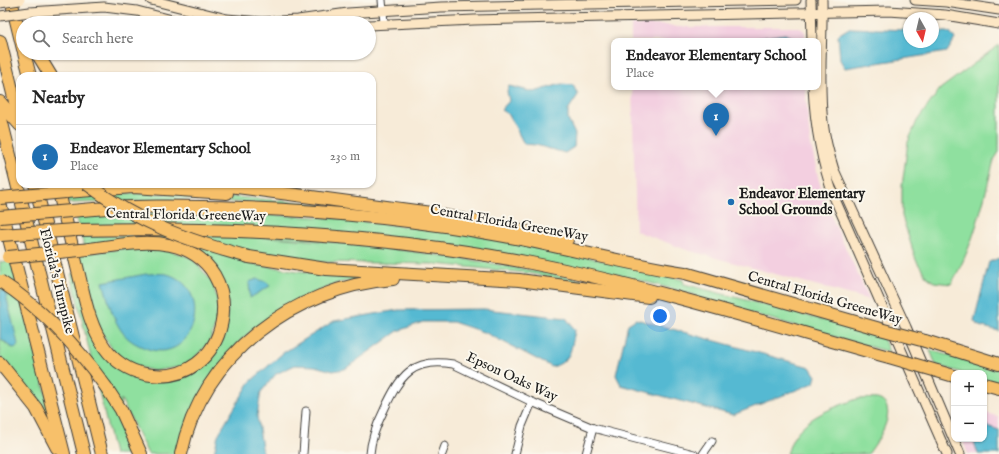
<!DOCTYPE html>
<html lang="en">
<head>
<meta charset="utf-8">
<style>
	:root { --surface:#fff; --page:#f2f2f2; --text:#222; --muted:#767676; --line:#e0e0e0; --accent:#1f6fb2 }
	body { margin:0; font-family:"IM FELL English",serif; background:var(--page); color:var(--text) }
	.controls { position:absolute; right:12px; bottom:12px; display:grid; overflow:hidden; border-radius:8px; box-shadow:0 1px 3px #0004 }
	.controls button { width:36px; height:36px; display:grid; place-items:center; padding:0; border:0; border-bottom:1px solid var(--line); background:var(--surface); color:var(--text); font:20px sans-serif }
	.compass { position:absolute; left:903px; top:12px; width:36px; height:36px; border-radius:50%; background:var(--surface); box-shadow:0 1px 3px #0004; rotate:172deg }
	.you { position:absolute; left:660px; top:316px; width:14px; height:14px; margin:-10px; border:3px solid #fff; border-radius:50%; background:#1a73e8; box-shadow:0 0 0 6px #1a73e833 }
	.badge { display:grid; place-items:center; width:26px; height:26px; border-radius:50%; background:var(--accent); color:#fff; font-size:13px; font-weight:700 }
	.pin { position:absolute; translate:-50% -33px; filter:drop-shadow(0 1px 2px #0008) }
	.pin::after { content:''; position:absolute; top:21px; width:14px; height:12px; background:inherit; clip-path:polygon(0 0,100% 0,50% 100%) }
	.popup { position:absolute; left:611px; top:38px; width:210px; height:52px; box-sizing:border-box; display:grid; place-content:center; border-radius:8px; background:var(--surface); filter:drop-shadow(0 1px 3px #0005); font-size:13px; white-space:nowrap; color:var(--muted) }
	.popup b { font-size:15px; color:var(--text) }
	.popup::after { content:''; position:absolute; left:50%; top:100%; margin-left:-8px; border:8px solid transparent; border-top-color:var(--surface) }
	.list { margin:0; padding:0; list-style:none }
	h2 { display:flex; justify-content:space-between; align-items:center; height:52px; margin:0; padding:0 16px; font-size:17px }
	h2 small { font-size:13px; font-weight:400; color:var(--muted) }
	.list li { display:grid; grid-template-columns:26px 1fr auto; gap:12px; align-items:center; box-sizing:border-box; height:64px; padding:0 16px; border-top:1px solid var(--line) }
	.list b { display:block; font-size:15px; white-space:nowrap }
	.list p { margin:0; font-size:13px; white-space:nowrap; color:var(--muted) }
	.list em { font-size:13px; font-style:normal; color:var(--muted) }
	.icon { flex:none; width:22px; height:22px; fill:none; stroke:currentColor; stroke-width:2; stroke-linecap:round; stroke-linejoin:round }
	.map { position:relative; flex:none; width:999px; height:454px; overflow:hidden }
	.search { position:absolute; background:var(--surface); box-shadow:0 1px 3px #0004; left:16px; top:16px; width:360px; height:44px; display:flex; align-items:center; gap:10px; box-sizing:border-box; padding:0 14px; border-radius:22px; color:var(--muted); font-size:15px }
	.panel { position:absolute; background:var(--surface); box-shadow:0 1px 3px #0004; left:16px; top:72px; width:360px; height:116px; border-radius:12px }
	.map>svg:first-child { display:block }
	.built { fill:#f3cfe0 }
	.green { fill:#8fe09f; stroke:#567e5e }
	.water { fill:#54b9d2; stroke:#386a77 }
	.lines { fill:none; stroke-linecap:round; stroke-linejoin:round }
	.street-casing { stroke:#3d3b38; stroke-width:9 }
	.secondary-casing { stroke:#3d3b38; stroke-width:11 }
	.highway-casing { stroke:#3d3b38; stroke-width:14 }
	.street { stroke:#fff; stroke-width:7 }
	.secondary { stroke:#fce6c4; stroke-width:9 }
	.highway { stroke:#f7c06b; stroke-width:12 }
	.secondary-bridge-casing { stroke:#3d3b38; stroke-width:11; stroke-linecap:butt }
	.highway-bridge-casing { stroke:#3d3b38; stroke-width:14; stroke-linecap:butt }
	.secondary-bridge { stroke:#fce6c4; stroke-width:9 }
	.highway-bridge { stroke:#f7c06b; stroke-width:12 }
	.poi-dot { fill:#1f6fb2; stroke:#fbf7ec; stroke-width:1.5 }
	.labels { text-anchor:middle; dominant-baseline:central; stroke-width:4; stroke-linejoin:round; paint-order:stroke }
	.poi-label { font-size:14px; font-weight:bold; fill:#1c1c1c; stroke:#fbf7ec; text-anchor:start }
	.street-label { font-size:14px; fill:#1c1c1c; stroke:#fbf7ec }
</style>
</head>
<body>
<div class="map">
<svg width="999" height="454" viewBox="0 0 999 454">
	<rect width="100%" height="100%" fill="#fbf7ec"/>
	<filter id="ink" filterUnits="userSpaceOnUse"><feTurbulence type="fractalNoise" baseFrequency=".025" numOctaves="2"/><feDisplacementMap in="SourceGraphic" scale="8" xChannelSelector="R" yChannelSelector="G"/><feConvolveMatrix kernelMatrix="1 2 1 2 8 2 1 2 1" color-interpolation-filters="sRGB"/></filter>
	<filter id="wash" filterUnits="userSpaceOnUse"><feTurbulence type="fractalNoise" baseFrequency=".012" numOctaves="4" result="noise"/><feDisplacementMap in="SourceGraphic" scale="16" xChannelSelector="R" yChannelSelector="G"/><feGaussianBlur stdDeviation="0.9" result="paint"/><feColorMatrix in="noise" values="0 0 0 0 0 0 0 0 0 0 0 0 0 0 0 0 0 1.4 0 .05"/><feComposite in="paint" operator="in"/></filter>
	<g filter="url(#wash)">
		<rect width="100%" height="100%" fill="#f7ebd8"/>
		<!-- built -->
		<g class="built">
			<path d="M631 25H667L678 27H800L805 32V41H631Z"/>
			<path d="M632 87H805L810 140 819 181 834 223 870 300 687 250 636 231Z"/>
			<path d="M984 412 999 417V454H968L962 439H984Z"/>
		</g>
		<!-- green -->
		<g class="green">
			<path d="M999 45V152L994 160C983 202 974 246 951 284L934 282 926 276 916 260 902 216V186L908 142 917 121 940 89Z"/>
			<path d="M113 193C183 193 253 197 322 205V206L188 200 68 203 66 195Z"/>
			<path d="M211 212 334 218 478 235 625 265 683 280 684 284 882 335 889 352 696 298 695 295 616 274H602L462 247 78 226 75 213Z"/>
			<path d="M150 235C195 236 239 235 284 238 393 246 500 263 607 285V288L528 273 436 264 321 262 286 258 248 263 298 271 366 277 338 283 299 299 259 324 237 344 176 454H148L121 399 118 417 136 454H114L71 274 76 273 103 350 161 380 219 345 226 331 228 303 196 250 84 246 81 236Z"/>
			<path d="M138 247 165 249 192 258 213 283 220 312 209 343 191 361 179 367 154 371 135 366 115 353 97 326 78 254Z"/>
			<path d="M12 261 56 432 15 372 0 356V338L10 347H17V343L5 291 0 290V262Z"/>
			<path d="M930 350 999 370V383L984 379V373H963L936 365Z"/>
			<path d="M857 399C864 399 877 397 882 401 898 412 876 444 868 454H787C789 448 791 442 794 437 807 416 835 407 857 399Z"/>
		</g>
		<!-- water -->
		<g class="water">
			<path d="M849 28 909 30V42H933V32H950L955 39 947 52 845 68 840 60 838 35Z"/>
			<path d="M785 34 792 37V41H754L753 39Z"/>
			<path d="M561 84 573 85 578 95 568 110V120L575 134 574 147 565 153 536 145 524 144 509 115 501 110 509 101 507 91 509 86 534 92Z"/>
			<path d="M999 258V331L979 326 974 321 989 262Z"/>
			<path d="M146 274C152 274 161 273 167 274 214 287 197 364 148 349 139 346 129 341 123 333 112 319 108 299 103 282Z"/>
			<path d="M257 279 267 282 270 286 250 298 249 282Z"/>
			<path d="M0 290 5 291 18 344 17 347 13 348 0 338Z"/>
			<path d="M484 309 566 318 575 330C571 349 572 361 552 367L486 333 453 322H423L398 331 345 369 333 371 314 366 295 365 276 374 261 392 257 416 263 454H214L218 435 250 382 283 353 334 321 398 310Z"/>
			<path d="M636 319 810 367 816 376 814 383 733 415 621 385 616 375 628 324Z"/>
			<path d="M984 425 999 430V454H978L973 439H984Z"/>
		</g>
	</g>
	<g filter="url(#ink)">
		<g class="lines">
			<defs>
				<g id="street">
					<path d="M382 0 384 23"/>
					<path d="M303 454 306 411"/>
					<path d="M370 454C371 438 377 424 384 410 400 376 412 357 453 364L532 402 593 428 694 454"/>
					<path d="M442 454 445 446"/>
					<path d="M515 454 522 426 532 402"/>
					<path d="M586 454 593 428"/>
					<path d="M703 454 712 441"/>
				</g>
				<g id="secondary">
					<path d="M151 0 227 19 262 22 298 20 348 13 441 7 796 0"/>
					<path d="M811 0 812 41"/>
					<path d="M822 0C823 41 818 82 823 122 825 139 829 154 834 170L906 327 960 454"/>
					<path d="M915 0 946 2 999 10"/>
					<path d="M30 12 104 7 137 11 184 23"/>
					<path d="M369 25 474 20 889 11 945 15 999 24"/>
					<path d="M813 87C815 125 821 161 834 197L947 454"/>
				</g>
				<g id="highway">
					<path d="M11 0 23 49"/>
					<path d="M0 41 20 122"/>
					<path d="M24 53 30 76"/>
					<path d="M37 53 51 76"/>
					<path d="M0 102 20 125"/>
					<path d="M0 115 84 454"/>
					<path d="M35 184 102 454"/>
					<path d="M57 184C64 214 72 245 79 275 85 300 90 327 105 348 114 361 129 371 145 374 230 391 256 263 170 245 141 239 109 247 80 250"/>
					<path d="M214 184 431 213 567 240"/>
					<path d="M66 192 133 187 227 193"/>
					<path d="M0 203 64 454"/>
					<path d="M71 211C128 205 185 206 242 208 331 211 418 220 505 236 566 247 625 264 685 273L880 329"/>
					<path d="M75 230C229 227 380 234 531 263 652 287 770 324 889 357"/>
					<path d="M249 257 326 269 519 280 649 297"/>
					<path d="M925 341 999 364"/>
					<path d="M0 363 36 408 57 448"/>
					<path d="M937 371 954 376"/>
					<path d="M984 384 999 388"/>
					<path d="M106 387 121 410 141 454"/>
					<path d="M181 454C202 354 294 287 393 279"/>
				</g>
			</defs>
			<!-- street casing -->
			<use href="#street" class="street-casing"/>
			<!-- secondary casing -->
			<use href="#secondary" class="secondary-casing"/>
			<!-- highway casing -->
			<use href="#highway" class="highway-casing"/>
			<!-- street -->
			<use href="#street" class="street"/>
			<!-- secondary -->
			<use href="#secondary" class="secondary"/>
			<!-- highway -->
			<use href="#highway" class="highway"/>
			<defs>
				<g id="secondary-bridge">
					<path d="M0 3 20 0"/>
					<path d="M0 16 30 12"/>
				</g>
				<g id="highway-bridge">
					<path d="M87 184C140 224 186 240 249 257"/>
					<path d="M0 198 66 192"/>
					<path d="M0 217 71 211"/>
					<path d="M1 235 75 230"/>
					<path d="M8 257 80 250"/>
					<path d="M0 281C43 309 76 345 106 387"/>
					<path d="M880 329 925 341"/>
					<path d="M889 357 937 371"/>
				</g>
			</defs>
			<!-- secondary-bridge casing -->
			<use href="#secondary-bridge" class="secondary-bridge-casing"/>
			<!-- highway-bridge casing -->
			<use href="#highway-bridge" class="highway-bridge-casing"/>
			<!-- secondary-bridge -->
			<use href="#secondary-bridge" class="secondary-bridge"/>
			<!-- highway-bridge -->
			<use href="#highway-bridge" class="highway-bridge"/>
		</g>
	</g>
	<!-- markers -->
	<circle class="poi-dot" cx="731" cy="202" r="4"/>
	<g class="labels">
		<!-- poi labels -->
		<g class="poi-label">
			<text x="739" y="194">Endeavor Elementary<tspan x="739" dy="16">School Grounds</tspan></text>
		</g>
		<!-- street labels -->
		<g class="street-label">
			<text transform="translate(186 215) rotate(1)">Central Florida GreeneWay</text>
			<text transform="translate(509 223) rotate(10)">Central Florida GreeneWay</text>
			<text transform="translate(57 281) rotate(76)">Florida's Turnpike</text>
			<text transform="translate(825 298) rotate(16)">Central Florida GreeneWay</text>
			<text transform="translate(512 377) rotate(25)">Epson Oaks Way</text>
		</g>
	</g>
</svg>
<div class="controls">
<button>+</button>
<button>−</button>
</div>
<svg class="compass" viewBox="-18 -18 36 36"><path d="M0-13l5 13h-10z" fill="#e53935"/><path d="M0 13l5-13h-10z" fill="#767676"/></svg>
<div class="you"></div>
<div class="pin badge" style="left:716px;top:136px">1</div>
<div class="popup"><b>Endeavor Elementary School</b>Place</div>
<div class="search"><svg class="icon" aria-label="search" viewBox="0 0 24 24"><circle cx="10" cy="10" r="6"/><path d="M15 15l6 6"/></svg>Search here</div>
<section class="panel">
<h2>Nearby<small></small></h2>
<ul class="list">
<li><span class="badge">1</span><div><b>Endeavor Elementary School</b><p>Place</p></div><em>230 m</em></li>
</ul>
</section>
</div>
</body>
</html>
